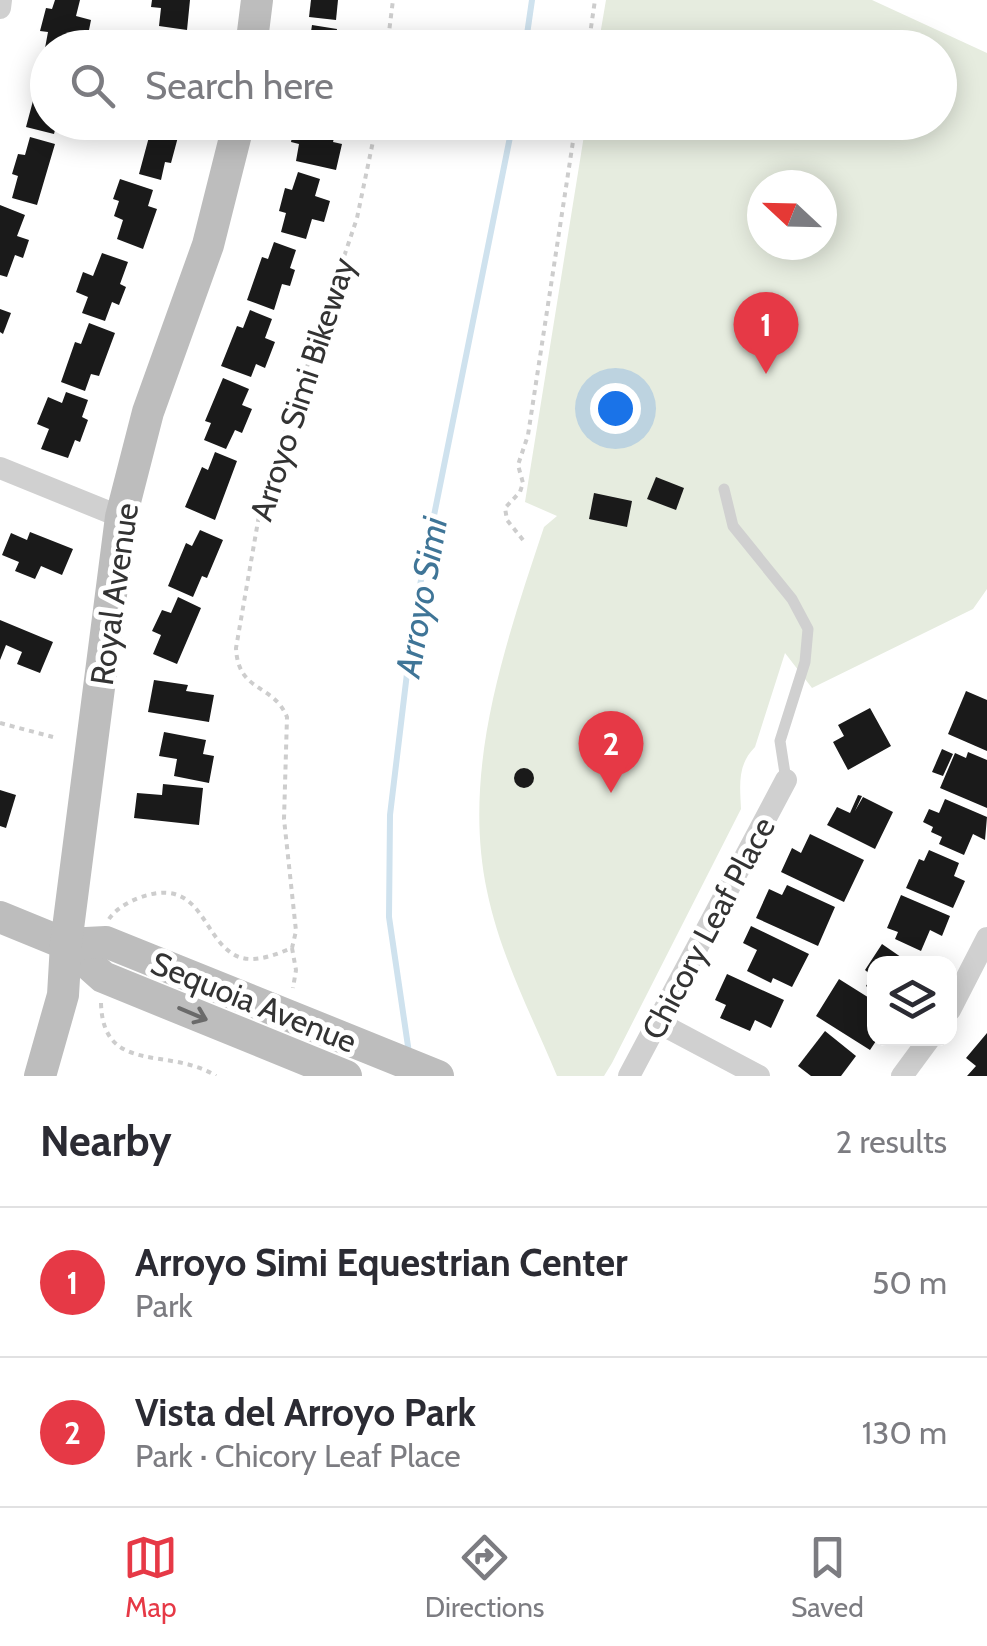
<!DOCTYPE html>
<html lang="en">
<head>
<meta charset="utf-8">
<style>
	:root { --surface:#fff; --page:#f7f7f7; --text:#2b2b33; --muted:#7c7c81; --line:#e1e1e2; --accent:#e63946 }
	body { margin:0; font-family:Cabin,sans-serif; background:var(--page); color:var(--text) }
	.controls { position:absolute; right:30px; bottom:30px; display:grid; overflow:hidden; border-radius:20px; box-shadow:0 5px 25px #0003 }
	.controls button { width:90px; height:90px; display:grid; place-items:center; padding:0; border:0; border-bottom:2px solid var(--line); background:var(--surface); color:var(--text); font:50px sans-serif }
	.compass { position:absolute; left:747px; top:170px; width:90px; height:90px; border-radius:50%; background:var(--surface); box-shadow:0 5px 25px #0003; rotate:292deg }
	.you { position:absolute; left:615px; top:408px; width:35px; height:35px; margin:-25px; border:8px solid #fff; border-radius:50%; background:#1a73e8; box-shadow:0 0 0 15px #1a73e833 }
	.badge { display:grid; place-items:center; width:65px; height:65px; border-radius:50%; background:var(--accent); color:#fff; font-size:32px; font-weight:700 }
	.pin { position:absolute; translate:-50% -82px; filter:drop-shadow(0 2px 5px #0008) }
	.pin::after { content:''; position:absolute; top:52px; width:35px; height:30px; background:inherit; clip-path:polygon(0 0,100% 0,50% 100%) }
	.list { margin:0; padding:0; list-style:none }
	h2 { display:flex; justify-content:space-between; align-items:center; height:130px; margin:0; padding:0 40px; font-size:42px }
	h2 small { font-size:32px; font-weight:400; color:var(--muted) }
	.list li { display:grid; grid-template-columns:65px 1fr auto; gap:30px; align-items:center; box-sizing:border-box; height:150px; padding:0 40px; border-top:2px solid var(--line) }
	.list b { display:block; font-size:38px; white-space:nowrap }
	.list p { margin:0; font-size:32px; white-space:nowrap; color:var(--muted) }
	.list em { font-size:32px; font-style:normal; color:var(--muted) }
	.icon { flex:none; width:55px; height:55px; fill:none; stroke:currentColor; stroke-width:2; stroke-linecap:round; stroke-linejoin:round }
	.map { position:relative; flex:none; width:987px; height:1076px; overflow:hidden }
	.search { position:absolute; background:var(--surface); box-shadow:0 5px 25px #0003; left:30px; right:30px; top:30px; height:110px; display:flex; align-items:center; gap:25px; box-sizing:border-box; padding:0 35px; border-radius:55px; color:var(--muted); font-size:38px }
	.sheet { height:430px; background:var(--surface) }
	nav { display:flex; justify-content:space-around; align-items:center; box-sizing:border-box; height:140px; border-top:2px solid var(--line); background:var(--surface); font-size:28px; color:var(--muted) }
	nav a { display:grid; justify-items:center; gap:5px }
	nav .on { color:var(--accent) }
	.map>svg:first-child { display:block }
	.green { fill:#e6ecdf; fill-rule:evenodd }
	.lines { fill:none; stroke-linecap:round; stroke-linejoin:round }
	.stream { stroke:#cfe2ee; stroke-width:6 }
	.building { fill:#1a1a1a }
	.path { stroke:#cdcdcd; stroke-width:4; stroke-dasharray:5 5; stroke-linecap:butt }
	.service { stroke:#d0d0d0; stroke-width:11 }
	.minor { stroke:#d0d0d0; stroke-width:22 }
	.secondary { stroke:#bdbdbd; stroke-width:32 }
	.oneway { stroke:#6a6a6a }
	.labels { text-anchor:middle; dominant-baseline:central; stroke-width:10; stroke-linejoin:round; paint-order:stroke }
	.street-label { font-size:32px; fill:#333; stroke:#fff }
	.water-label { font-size:35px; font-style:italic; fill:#3f7597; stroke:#fff }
</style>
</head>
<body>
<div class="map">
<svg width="987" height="1076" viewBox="0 0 987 1076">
	<rect width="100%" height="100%" fill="#fff"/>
	<!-- green -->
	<path class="green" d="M606 0H872L987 53V589L973 609 812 688 785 653 755 747C737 765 740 785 741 809L612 1063 604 1076H557C532 1016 500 955 487 891 461 768 506 642 544 527L557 516 525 502 586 123 940 122V48L598 47ZM762 185H822V245H762Z"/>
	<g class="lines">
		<!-- stream -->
		<g class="stream">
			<path d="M525 48 532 0"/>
			<path d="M409 1053 389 917 390 815 414 615 513 122"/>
		</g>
	</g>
	<!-- building -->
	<g class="building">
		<path d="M55 0H80L76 16 91 20 88 35 76 32 73 48H45L48 32 40 31 46 8 52 9Z"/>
		<path d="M152 0H190L187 30 159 26 161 8 151 7Z"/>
		<path d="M311 0H338L336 20 309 17Z"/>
		<path d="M312 25 337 29 334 48H302L303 44 309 45Z"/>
		<path d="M157 40 189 45V48H155Z"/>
		<path d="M46 74 48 122H57L54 134 26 127 38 82 44 84Z"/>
		<path d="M153 122H182L171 163 165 162 161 180 139 174Z"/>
		<path d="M295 122H323L337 127 333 142 342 144 336 170 296 161 299 144 291 142Z"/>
		<path d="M30 137 55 144 37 205 12 198 18 176 12 174 18 154 25 155Z"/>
		<path d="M298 172 320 179 315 196 330 201 324 222 312 219 306 239 281 232 286 213 279 211 285 188 292 190Z"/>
		<path d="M120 179 153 190 148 206 157 209 143 249 117 239 123 220 114 216 119 201 113 199Z"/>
		<path d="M0 205 25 215 17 236 29 240 23 258 15 255 7 277 0 275Z"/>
		<path d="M274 242 296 250 290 268 295 270 290 286 282 284 274 310 247 300 262 257 268 259Z"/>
		<path d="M102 253 128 262 120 284 126 287 119 305 112 302 105 321 82 313 88 297 76 292 83 272 93 276Z"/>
		<path d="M0 309 11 313 3 334 0 332Z"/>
		<path d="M250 310 272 319 265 338 275 342 265 368 256 364 251 377 221 366 237 326 243 328Z"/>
		<path d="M89 323 115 333 99 376 91 374 85 391 61 382 75 342 81 344Z"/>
		<path d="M223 378 249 389 242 405 252 409 242 433 235 430 226 449 204 440 211 423 205 421Z"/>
		<path d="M66 392 88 400 82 417 88 420 80 442 75 440 68 458 41 449 49 429 37 424 48 397 62 403Z"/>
		<path d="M215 452 237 461 215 520 185 507 202 467 208 470Z"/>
		<path d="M656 477 684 488 676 510 647 499Z"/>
		<path d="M594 493 632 501 627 527 589 519Z"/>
		<path d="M200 530 223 540 207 578 202 576 193 597 168 586 186 543 192 546Z"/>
		<path d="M30 532 73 549 62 575 41 566 35 579 15 571 19 562 2 555 11 533 27 540Z"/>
		<path d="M178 597 201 608 177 664 153 654 161 635 152 631 162 610 171 613Z"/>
		<path d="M0 620 53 642 40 673 17 664 22 652 6 645 0 660Z"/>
		<path d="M154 680 188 685 186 691 214 695 209 722 148 712Z"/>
		<path d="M966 691 987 700V751L948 734Z"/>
		<path d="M870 708 891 746 848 770 833 742 844 736 838 725Z"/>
		<path d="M164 732 206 740 203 754 214 756 209 783 174 776 177 759 159 756Z"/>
		<path d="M942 749 953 754 943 776 932 772Z"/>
		<path d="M968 752 987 760V808L940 788 955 753 966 758Z"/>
		<circle cx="524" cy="778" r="10"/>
		<path d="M163 784 203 788 199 825 134 818 137 793 162 795Z"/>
		<path d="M0 790 16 795 6 828 0 826Z"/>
		<path d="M858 795 862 796 855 811 863 797 893 812 875 849 827 825 837 807 850 813Z"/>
		<path d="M945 799 987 817 985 840 973 834 964 855 939 844 942 837 931 832 933 827 923 822 929 809 939 813Z"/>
		<path d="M810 834 864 860 844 902 781 872 792 848 801 853Z"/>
		<path d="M929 850 959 863 954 876 965 881 953 908 906 888 919 859 924 861Z"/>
		<path d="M787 885 835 907 818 946 756 918 769 889 782 895Z"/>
		<path d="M901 895 950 916 942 936 930 930 921 951 895 939 898 932 887 928Z"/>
		<path d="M751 926 809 954 792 987 773 978 771 983 747 971 757 950 743 943Z"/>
		<path d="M882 944 911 964H874V992L866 986 872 976 865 970Z"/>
		<path d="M727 974 784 1000 771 1028 755 1020 750 1031 720 1018 726 1005 715 1000Z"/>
		<path d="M839 979 874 1001V1038H878L870 1050 816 1016Z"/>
		<path d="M825 1031 856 1056 841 1076H811L798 1066Z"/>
		<path d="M987 1033V1076H967L976 1066 966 1058Z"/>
	</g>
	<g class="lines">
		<!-- path -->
		<g class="path">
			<path d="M387 48 393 0"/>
			<path d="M588 48 595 0"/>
			<path d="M523 540 507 520 505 508 520 492 523 483 518 465 528 435 576 122"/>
			<path d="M0 723 53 737"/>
			<path d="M109 919C117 907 135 898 148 895 204 880 203 943 239 957 256 963 277 954 292 948L296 931 284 819 287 717C273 683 238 693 236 648L261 504 357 218 377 122"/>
			<path d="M292 948 296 970 293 988"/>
			<path d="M101 1003C103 1076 169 1046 216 1076"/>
		</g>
		<!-- service -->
		<path class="service" d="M724 489 733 526 792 599 808 629 805 662 780 741 786 780"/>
		<!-- minor -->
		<g class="minor">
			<path d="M0 8 1 0"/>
			<path d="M0 468 121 517"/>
			<path d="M950 1010 987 938"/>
			<path d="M659 1023 759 1076"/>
			<path d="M629 1076 786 780"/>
			<path d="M902 1076 930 1038"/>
		</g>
		<!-- secondary -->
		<g class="secondary">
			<path d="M251 48 257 0"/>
			<path d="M0 917 66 944 103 977 346 1076"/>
			<path d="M66 944 106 942 438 1076"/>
			<path d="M40 1076 63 995 66 944 121 517 148 412 208 245 239 122"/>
		</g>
	</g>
	<!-- one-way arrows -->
	<defs><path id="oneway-shaft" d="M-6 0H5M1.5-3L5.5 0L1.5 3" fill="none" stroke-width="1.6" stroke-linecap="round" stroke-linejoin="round" transform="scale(2.5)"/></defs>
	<use class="oneway" href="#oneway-shaft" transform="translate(193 1014) rotate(23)"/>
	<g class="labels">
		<!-- street labels -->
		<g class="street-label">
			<text transform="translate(302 389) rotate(-72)">Arroyo Simi Bikeway</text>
			<text transform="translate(114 594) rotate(-82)">Royal Avenue</text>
			<text transform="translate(708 928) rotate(-62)">Chicory Leaf Place</text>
			<text transform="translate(254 1002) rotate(22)">Sequoia Avenue</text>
		</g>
		<!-- water labels -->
		<g class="water-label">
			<text transform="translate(421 597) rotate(-80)">Arroyo Simi</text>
		</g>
	</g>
</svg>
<div class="controls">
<button><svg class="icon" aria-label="layers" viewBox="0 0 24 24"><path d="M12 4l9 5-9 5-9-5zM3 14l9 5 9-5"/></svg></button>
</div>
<svg class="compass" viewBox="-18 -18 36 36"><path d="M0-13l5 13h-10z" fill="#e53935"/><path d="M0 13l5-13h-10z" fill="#7c7c81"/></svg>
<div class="you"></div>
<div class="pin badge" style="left:766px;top:374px">1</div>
<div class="pin badge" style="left:611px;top:793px">2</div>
<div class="search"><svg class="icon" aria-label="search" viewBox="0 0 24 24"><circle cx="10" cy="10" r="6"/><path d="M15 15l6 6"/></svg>Search here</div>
</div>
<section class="sheet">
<h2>Nearby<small>2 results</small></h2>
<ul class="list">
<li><span class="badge">1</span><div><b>Arroyo Simi Equestrian Center</b><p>Park</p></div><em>50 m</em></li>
<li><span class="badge">2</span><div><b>Vista del Arroyo Park</b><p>Park · Chicory Leaf Place</p></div><em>130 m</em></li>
</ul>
</section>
<nav>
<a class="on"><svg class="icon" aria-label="map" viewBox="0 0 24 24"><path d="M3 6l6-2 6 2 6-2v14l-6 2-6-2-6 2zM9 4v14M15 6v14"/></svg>Map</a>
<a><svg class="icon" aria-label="directions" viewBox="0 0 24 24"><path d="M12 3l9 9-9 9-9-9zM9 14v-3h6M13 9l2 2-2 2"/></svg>Directions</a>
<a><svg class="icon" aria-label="saved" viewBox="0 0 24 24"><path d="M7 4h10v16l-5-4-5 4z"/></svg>Saved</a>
</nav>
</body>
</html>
